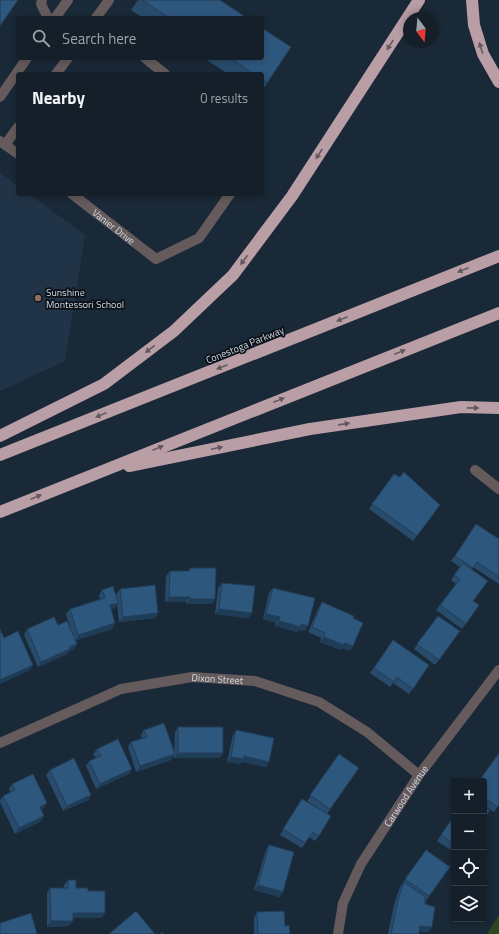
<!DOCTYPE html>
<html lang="en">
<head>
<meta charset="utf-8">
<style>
	:root { --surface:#141f29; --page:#1d2731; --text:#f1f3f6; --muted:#9da2a8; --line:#333d46 }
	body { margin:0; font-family:"Titillium Web",sans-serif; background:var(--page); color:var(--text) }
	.controls { position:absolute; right:12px; bottom:12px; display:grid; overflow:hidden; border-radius:4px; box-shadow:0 2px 6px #0003 }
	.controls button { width:36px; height:36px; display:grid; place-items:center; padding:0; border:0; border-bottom:1px solid var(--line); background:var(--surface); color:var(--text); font:20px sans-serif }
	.compass { position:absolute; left:403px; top:12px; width:36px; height:36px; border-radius:50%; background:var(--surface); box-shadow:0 2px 6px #0003; rotate:164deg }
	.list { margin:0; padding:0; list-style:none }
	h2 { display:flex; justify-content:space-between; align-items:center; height:52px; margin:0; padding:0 16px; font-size:17px }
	h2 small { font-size:13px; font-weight:400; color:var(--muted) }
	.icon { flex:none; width:22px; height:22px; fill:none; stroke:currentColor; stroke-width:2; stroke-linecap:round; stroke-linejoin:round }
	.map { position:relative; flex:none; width:499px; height:934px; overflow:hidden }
	.search { position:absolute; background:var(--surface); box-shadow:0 2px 6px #0003; left:16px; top:16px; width:248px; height:44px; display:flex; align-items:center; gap:10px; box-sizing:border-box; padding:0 14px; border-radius:4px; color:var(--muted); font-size:15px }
	.panel { position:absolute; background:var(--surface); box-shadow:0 2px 6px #0003; left:16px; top:72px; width:248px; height:124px; border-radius:4px }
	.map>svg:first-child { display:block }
	.built { fill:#213447 }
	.grass { fill:url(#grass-tufts) }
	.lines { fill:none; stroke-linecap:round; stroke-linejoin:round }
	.minor { stroke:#655a5c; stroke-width:10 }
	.highway { stroke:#ba9ea5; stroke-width:12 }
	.wall { fill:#284b6c }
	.shaded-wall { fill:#203d58 }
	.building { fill:#2e577d; stroke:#203d58 }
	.oneway { fill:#62585e }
	.education-dot { fill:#8d6e63; stroke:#0b1117; stroke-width:1.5 }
	.labels { text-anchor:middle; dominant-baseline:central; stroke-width:3.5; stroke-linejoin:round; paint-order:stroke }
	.street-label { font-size:10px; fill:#d2dce5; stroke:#0b1117 }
	.poi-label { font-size:10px; fill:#d2dce5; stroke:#0b1117; text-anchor:start }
</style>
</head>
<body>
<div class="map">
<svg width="499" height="934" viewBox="0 0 499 934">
	<defs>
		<pattern id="grass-tufts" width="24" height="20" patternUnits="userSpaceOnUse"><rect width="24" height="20" fill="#2b4720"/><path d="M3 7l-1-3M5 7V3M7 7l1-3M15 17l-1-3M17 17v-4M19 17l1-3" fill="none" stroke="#496140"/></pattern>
	</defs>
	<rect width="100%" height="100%" fill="#1a2937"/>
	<!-- built -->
	<path class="built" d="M0 173 18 186V194H29L85 235 65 361 0 391Z"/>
	<!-- grass -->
	<path class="grass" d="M499 915V934H487Z"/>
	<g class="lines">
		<!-- minor -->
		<g class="minor">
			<path d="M42 0 41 4 48 18"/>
			<path d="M55 18 68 0"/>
			<path d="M96 18 109 0"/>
			<path d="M145 58 165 74"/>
			<path d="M56 74 68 58"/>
			<path d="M0 97 27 58"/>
			<path d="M0 141 18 154"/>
			<path d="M5 145 18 127"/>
			<path id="s1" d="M72 194 156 259 199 238 230 194"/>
			<path d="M475 470 499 489"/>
			<path id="s2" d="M0 743 121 689 192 677 255 681 319 702 367 732 419 775"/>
			<path id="s3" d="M338 934 343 903 361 864 419 775 499 670"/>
		</g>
		<!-- highway -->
		<g class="highway">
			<path d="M472 0 474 25 483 54 499 82"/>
			<path d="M0 436 104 384 174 331 233 275 292 196 419 0"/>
			<path d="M0 455 499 256"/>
			<path d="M129 466 310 429 461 407 499 408"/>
			<path d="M0 512 499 313"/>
		</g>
	</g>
	<!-- wall -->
	<g class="wall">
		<path d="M138 0H220L247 18H143L131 10Z"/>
		<path d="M291 47 262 91V74H228L204 58H262Z"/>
		<path d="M394 474 436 511 413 541 369 509Z"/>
		<path d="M476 524 499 539V584L473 567 472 569 473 601 479 605 462 629 436 610 456 584 451 580 460 567 451 561Z"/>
		<path d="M190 568 215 599 212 604H186V602H165L166 576 170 571H188Z"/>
		<path d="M222 583 252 613 248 618 215 614 218 588Z"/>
		<path d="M273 588 308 626 305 631 299 630 297 632 275 626 276 623 263 619 269 593Z"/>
		<path d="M120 589 155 618 119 622 117 604 115 608 111 609 112 629 76 640 77 644 74 649 69 651 67 654 38 667 24 635 27 629 58 625 71 630 66 614 70 609 100 599 99 595 102 590 116 597V595Z"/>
		<path d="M322 602 353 618 350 651 342 648 341 650 320 642 321 638 308 632 319 607Z"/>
		<path d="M438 616 460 631 435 665 414 649Z"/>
		<path d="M393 640 429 665 409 694 393 683 390 687 370 673Z"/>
		<path d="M178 727 223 753 219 758H174V755L171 760 136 772 128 747 131 742 142 738 141 735 144 730 174 753 175 732Z"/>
		<path d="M236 730 269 762 266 767 242 762 240 764 227 762 233 735Z"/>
		<path d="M97 749 132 769 129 774 96 789 86 766 89 761 96 758 93 754Z"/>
		<path d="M339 754 359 768 327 814 319 836 315 841 309 837 302 848 280 835 302 799 318 808 307 801Z"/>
		<path d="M50 770 91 795 88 800 63 811 46 775Z"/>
		<path d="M484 781 499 805 494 812 484 805Z"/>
		<path d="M12 784 44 808 41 809 44 816 41 821 15 834 0 802V800L3 796 10 792 9 789Z"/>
		<path d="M454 815V852L437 841Z"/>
		<path d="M269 845 283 892 279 897 254 890 266 850Z"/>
		<path d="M426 850 450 867 426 901 425 904 432 927 428 932 419 931V934H388L394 905 400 887Z"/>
		<path d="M68 880 76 888 88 891 105 913 101 918H73L69 926 47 927V893L50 888H64V885Z"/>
		<path d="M257 912 285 926 290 934H254V918Z"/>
	</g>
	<!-- shaded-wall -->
	<g class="shaded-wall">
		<path d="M169 597H190L186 602H165Z"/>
		<path d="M190 599H215L212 604H186Z"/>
		<path d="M118 603 115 608 106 611 110 605Z"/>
		<path d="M219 609 252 613 248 618 215 614Z"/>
		<path d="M158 613 155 618 119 622 123 617Z"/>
		<path d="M266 614 280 617 276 623 263 619Z"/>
		<path d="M279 621 301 624 308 626 305 631 299 630 297 632 275 626Z"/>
		<path d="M115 623 112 629 75 641 78 635Z"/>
		<path d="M324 637 345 643 353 646 350 651 342 648 341 650 320 642Z"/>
		<path d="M77 644 74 649 69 651 67 654 38 667 41 662Z"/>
		<path d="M33 665 30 670 0 684V680Z"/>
		<path d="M178 753H223L219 758H174Z"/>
		<path d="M175 754 171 760 136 772 140 766Z"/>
		<path d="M244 756 269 762 266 767 242 762 240 764 227 762 231 757Z"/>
		<path d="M132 769 129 774 96 789 100 784Z"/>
		<path d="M91 795 88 800 63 811 67 806Z"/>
		<path d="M47 803 44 808 36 812 40 807Z"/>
		<path d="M44 816 41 821 15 834 19 828Z"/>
		<path d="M258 885 283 892 279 897 254 890Z"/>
		<path d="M73 913H105L101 918H69Z"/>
		<path d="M51 921H73L69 926 47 927Z"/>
		<path d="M420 926 432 927 428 932 417 931Z"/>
	</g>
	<!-- building -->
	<g class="building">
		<path d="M0 0H18L0 26Z"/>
		<path d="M142 0H220L247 18H169Z"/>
		<path d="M262 28 291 47 267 83 262 79V74H254L230 58H262Z"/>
		<path d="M404 472 440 505 417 536 372 504 394 474 400 477Z"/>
		<path d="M476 524 499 539V577L477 562 473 568 455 556Z"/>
		<path d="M463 563 488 581 473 601 479 605 466 624 440 605 460 579 454 575Z"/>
		<path d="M190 568H216L215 599H190V597H169L170 571H190Z"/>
		<path d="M222 583 255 586 252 613 219 609Z"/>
		<path d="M155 585 158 613 123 617 120 589Z"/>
		<path d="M113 586 118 603 110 605 115 623 78 635 70 609 105 598 102 590Z"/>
		<path d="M273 588 315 598 308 626 301 624V627L279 621 280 617 266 614Z"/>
		<path d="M322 602 354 616 353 618 363 623 353 646 345 643 344 645 324 637 325 633 312 627Z"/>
		<path d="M438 616 460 631 439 660 417 644Z"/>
		<path d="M54 617 58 625 67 621 77 644 69 647 70 649 41 662 27 629Z"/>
		<path d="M0 629 4 638 18 631 33 665 0 680Z"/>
		<path d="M393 640 429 665 413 689 397 677 394 682 374 668Z"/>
		<path d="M164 723 175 754 140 766 131 742 147 737 144 730Z"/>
		<rect x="178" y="727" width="45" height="26"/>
		<path d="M236 730 274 738 269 762 244 756V759L231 757Z"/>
		<path d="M118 739 132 769 100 784 89 761 101 756 97 749Z"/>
		<path d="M499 753V805L497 807 484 797V781H479Z"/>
		<path d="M339 754 359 768 330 809 310 795Z"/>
		<path d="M74 758 91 795 67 806 50 770Z"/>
		<path d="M33 774 47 803 40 807 44 816 19 828 3 796 15 790 12 784Z"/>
		<path d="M302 799 331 816 319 836 313 832 305 843 283 829Z"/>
		<path d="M484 807 490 810 484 819Z"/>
		<path d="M454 816V844L441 835Z"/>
		<path d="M269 845 294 852 283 892 258 885Z"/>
		<path d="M426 850 450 867 429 896 405 879Z"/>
		<path d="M68 880H76V888H88V891H105V913H73V921H51L50 888H68Z"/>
		<path d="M404 882 425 897V904L435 907 432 927 420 926 419 934H391L398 900Z"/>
		<path d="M136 911 155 934H109Z"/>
		<path d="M284 911 285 926 289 925 290 934H258L257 912Z"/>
		<path d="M31 913 37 934H0V923Z"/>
		<path d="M162 932 164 934H160Z"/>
	</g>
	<!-- one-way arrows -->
	<defs><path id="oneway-solid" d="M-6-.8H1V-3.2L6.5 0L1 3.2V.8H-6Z"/></defs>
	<g class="oneway">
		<use href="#oneway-solid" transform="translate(390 45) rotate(123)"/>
		<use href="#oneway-solid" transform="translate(481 48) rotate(-107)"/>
		<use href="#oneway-solid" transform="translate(319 154) rotate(123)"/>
		<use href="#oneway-solid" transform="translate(244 260) rotate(127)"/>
		<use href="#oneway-solid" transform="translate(463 270) rotate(158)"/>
		<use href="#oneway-solid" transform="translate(342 319) rotate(158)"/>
		<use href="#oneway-solid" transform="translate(150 349) rotate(143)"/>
		<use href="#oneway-solid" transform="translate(400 352) rotate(-22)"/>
		<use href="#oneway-solid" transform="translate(222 367) rotate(158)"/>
		<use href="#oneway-solid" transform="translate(279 400) rotate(-22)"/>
		<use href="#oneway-solid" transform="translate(473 408) rotate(1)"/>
		<use href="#oneway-solid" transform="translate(101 415) rotate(158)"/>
		<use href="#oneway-solid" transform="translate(344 424) rotate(-8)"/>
		<use href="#oneway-solid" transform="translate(158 448) rotate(-22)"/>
		<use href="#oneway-solid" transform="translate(217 448) rotate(-12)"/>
		<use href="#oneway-solid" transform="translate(36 497) rotate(-22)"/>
	</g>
	<!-- markers -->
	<circle class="education-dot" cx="38" cy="298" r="4"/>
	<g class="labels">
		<!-- street labels -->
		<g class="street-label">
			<text stroke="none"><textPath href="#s1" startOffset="53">Vanier Drive</textPath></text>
			<text transform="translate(245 345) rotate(-22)">Conestoga Parkway</text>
			<text stroke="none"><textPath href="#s2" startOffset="230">Dixon Street</textPath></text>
			<text stroke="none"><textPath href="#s3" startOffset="156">Carwood Avenue</textPath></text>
		</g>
		<!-- poi labels -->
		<g class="poi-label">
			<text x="46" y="292">Sunshine<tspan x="46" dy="12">Montessori School</tspan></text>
		</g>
	</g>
</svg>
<div class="controls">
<button>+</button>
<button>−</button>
<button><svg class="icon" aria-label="locate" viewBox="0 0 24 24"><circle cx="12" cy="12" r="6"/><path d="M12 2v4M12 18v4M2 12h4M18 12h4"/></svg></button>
<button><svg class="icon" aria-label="layers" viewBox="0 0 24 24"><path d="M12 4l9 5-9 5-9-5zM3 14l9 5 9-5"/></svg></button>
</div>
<svg class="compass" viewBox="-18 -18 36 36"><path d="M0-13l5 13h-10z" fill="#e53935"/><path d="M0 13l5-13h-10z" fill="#9da2a8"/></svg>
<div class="search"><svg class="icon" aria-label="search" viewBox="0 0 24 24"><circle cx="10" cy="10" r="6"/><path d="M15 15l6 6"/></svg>Search here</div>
<section class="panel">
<h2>Nearby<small>0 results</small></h2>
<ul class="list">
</ul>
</section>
</div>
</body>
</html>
